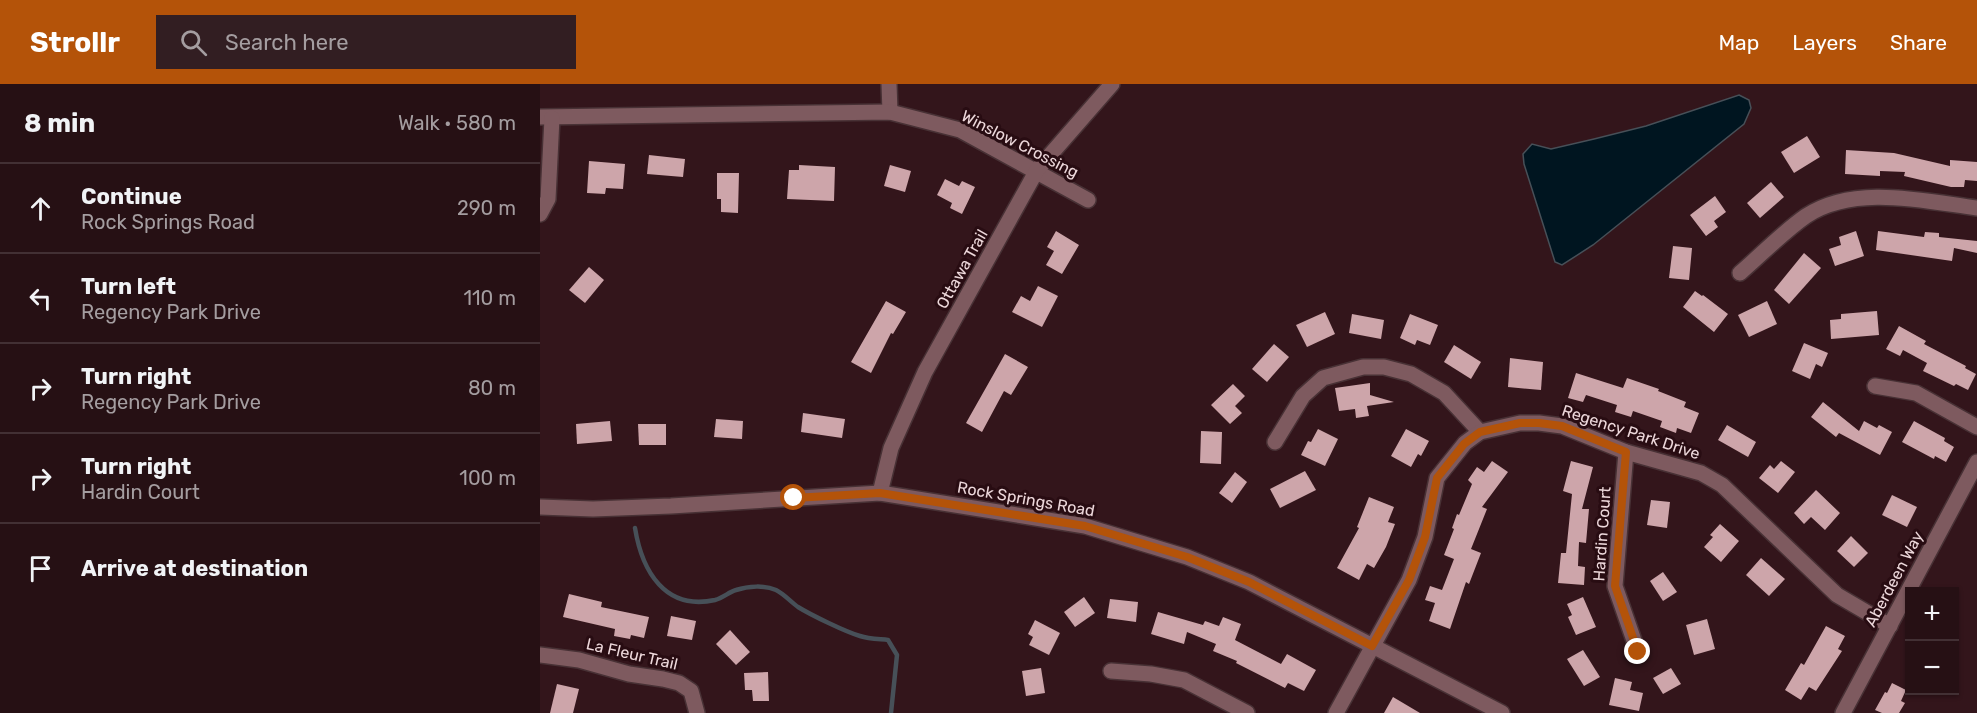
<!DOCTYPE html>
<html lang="en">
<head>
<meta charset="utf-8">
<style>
	:root { --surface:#261014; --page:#321e22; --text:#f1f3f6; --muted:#a49da0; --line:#423034; --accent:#b45309 }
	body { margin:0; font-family:Rubik,sans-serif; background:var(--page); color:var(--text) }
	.controls { position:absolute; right:18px; bottom:18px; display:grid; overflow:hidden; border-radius:0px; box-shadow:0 2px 4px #0004 }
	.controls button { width:54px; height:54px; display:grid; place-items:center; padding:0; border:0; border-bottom:2px solid var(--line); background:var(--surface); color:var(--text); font:30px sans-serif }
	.stop { position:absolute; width:18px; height:18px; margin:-14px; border:4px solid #b45309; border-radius:50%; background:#fff }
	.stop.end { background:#b45309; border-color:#fff; box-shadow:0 2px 6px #0008 }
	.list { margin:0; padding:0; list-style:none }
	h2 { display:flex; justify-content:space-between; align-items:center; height:78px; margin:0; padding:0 24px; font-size:26px }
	h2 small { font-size:20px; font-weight:400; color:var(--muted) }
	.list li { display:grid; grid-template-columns:39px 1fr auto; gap:18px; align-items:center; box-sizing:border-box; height:90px; padding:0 24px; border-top:2px solid var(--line) }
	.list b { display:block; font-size:22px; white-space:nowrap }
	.list p { margin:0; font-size:20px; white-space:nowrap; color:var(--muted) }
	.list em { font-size:20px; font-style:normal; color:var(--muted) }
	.icon { flex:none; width:33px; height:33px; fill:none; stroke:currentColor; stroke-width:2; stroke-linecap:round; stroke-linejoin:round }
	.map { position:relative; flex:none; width:1437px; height:629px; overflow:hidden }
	header { display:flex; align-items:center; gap:36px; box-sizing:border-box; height:84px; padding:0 30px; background:var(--accent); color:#fff }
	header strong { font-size:28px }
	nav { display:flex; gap:33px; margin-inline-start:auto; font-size:21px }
	.search { width:420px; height:54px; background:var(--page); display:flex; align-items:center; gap:15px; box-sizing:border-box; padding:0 21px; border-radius:0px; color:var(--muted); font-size:22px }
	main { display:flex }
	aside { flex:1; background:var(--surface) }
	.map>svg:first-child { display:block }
	.water { fill:#001520; stroke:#475058; stroke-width:1.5 }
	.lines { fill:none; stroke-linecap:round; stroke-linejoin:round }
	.stream { stroke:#475058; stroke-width:4.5 }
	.building { fill:#cda5aa }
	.minor-casing { stroke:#483135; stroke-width:18 }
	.minor { stroke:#7e5a5f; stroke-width:15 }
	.route { stroke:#b45309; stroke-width:8 }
	.labels { text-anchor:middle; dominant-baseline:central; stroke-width:6; stroke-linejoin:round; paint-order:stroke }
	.street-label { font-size:16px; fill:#edd8db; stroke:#280c12 }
</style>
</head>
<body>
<header>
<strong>Strollr</strong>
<div class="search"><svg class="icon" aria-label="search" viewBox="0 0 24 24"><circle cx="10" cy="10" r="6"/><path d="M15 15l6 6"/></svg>Search here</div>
<nav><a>Map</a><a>Layers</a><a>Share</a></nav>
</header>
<main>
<aside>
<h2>8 min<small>Walk · 580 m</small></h2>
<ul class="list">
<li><svg class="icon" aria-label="ahead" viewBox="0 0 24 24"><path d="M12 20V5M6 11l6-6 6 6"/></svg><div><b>Continue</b><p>Rock Springs Road</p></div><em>290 m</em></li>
<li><svg class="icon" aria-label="left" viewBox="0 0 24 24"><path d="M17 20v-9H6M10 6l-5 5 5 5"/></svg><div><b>Turn left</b><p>Regency Park Drive</p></div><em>110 m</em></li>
<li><svg class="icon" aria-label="right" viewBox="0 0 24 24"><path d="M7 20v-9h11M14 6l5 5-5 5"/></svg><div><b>Turn right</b><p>Regency Park Drive</p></div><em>80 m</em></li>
<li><svg class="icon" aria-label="right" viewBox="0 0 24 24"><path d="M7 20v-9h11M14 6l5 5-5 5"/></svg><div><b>Turn right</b><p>Hardin Court</p></div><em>100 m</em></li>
<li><svg class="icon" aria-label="arrive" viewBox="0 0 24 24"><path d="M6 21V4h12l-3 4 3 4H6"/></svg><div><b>Arrive at destination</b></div></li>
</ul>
</aside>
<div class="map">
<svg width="1437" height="629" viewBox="0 0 1437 629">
	<rect width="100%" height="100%" fill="#33151b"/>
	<!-- water -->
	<path class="water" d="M1199 11 1209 16 1211 24 1204 40 1053 161 1022 181 1015 178 984 80 983 70 992 60 1011 65 1054 55 1106 42Z"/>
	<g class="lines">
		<!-- stream -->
		<path class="stream" d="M95 444C102 487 125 527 175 516 183 514 189 508 196 506 208 502 225 501 236 506 244 510 251 518 258 523 271 531 306 548 320 552 329 555 339 555 348 556L357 571 351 629"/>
	</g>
	<!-- building -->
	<g class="building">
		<path d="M1267 52 1280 73 1254 89 1241 68Z"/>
		<path d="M1306 66 1354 69 1410 82V76L1437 78V97L1425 96 1424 103H1411L1364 92 1365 88 1340 87V92L1305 90Z"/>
		<path d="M109 71 145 75 143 93 107 90Z"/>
		<path d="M49 77 85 80 83 105 66 104 65 110 47 109Z"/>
		<path d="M259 81 295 83 294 117 247 115 249 86H259Z"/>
		<path d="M350 81 371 87 365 108 344 102Z"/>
		<path d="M177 89H199L198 129 181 128V115H177Z"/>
		<path d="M405 95 419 102 422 97 435 103 422 130 410 124 412 119 397 111Z"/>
		<path d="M1231 98 1244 113 1220 134 1207 119Z"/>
		<path d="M1175 112 1186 128 1174 137 1178 143 1166 152 1150 131Z"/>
		<path d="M516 147 539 161 522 190 506 181 514 167 507 163Z"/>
		<path d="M1316 147 1324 172 1295 182 1289 165 1301 161 1299 153Z"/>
		<path d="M1338 147 1384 153 1385 148 1399 149V153L1437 157V169L1414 164 1412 177 1336 166Z"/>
		<path d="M1133 162 1152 164 1149 196 1129 194Z"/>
		<path d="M1264 169 1281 184 1249 220 1234 206Z"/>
		<path d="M49 183 64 196 45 219 29 206Z"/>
		<path d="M498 202 518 212 502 243 472 228 481 212 490 217Z"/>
		<path d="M1155 207 1162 212 1163 211 1188 230 1174 248 1143 223Z"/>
		<path d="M346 217 366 228 353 250 351 249 331 289 311 278Z"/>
		<path d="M1227 217 1237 240 1209 253 1198 231Z"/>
		<path d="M1337 227 1339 251 1291 255 1290 236 1301 235V230Z"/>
		<path d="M785 228 795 250 767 263 756 241Z"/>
		<path d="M812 230 844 236 841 255 809 249Z"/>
		<path d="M870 230 898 241 890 261 877 256 875 261 860 254Z"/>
		<path d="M1359 242 1386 257 1384 260 1426 282 1425 284 1436 290 1428 306 1416 300 1414 302 1383 287 1387 279 1363 266 1360 272 1346 265Z"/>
		<path d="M1264 259 1288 269 1282 283 1276 280 1270 295 1252 287Z"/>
		<path d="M734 260 749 273 727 298 712 285Z"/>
		<path d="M914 261 941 278 931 295 904 278Z"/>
		<path d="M465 270 488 283 471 311 464 307 442 348 426 339Z"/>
		<path d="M970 274 1003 278 1001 306 968 303Z"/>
		<path d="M1036 289 1083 304 1087 294 1119 305 1118 307 1146 318 1144 323 1159 329 1151 349 1137 344 1136 349 1120 343 1122 337 1093 327 1091 333 1075 328 1077 321 1046 311 1043 318 1028 314Z"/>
		<path d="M830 299V311L854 318 827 322 829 332 816 334 815 325 799 327 795 304Z"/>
		<path d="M693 300 705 312 695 322 702 329 690 340 671 321Z"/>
		<path d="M1283 318 1319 347 1324 337 1337 344 1339 341 1352 348 1340 371 1299 349 1296 353 1271 333Z"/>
		<path d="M263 329 305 335 302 354 261 348Z"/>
		<path d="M176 335 203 337 202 355 174 353Z"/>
		<path d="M70 337 72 357 37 360 36 340Z"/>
		<path d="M1374 337 1405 354 1404 357 1414 363 1406 378 1395 372 1394 375 1362 358Z"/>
		<path d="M98 340H126V361H99Z"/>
		<path d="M1187 341 1216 358 1208 373 1178 356Z"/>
		<path d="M778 345 798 355 785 382 761 371 768 357 771 358Z"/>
		<path d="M866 345 889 357 881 372 878 370 871 383 851 372Z"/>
		<path d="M661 347 682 348 681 380 660 379Z"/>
		<path d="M952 377 968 388 942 423 947 425 931 465 941 469 929 500 926 498 910 545 889 537 895 519 885 516 890 502 902 506 914 475 904 471 914 445 912 444 917 430 919 431 932 400 928 396 937 383 944 388Z"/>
		<path d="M1031 377 1053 383 1042 425H1049L1046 459 1039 458 1038 482 1045 483 1044 501 1018 499 1021 469H1026L1032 410 1023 407Z"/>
		<path d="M1241 377 1255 388 1238 409 1219 394 1230 381 1234 385Z"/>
		<path d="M765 387 776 406 740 424 730 405Z"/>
		<path d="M695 388 707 398 692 419 679 409Z"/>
		<path d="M1276 406 1300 429 1285 446 1271 433 1264 440 1254 429Z"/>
		<path d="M1352 411 1377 423 1367 443 1342 431Z"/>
		<path d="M829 413 854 423 848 438 855 440 846 463 834 484 827 480 819 496 797 484 819 444 817 443Z"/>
		<path d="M1111 416 1130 418 1127 444 1107 441Z"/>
		<path d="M1180 440 1199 457 1181 478 1164 463 1173 453 1170 451Z"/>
		<path d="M1311 452 1328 469 1314 483 1297 467Z"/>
		<path d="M1221 474 1245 495 1229 512 1206 491Z"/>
		<path d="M1123 488 1137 508 1123 517 1110 497Z"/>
		<path d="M29 510 62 518 61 523 109 533 104 554 91 551 90 555 74 552 75 545 23 533Z"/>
		<path d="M544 513 555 529 535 543 524 528Z"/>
		<path d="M1043 513 1056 543 1036 551 1028 533 1032 531 1027 520Z"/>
		<path d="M570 515 598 518 596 538 567 534Z"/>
		<path d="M618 528 663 541 665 537 679 542 683 533 701 540 695 556 741 580 747 570 776 586 764 607 748 599 745 604 696 579 697 577 673 567 676 560 647 548 644 560 611 550Z"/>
		<path d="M131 532 156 537 152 556 127 552Z"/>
		<path d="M1167 535 1175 565 1154 571 1146 541Z"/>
		<path d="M495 536 520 549 509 571 489 561 493 553 488 550Z"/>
		<path d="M1286 542 1305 552 1298 565 1302 567 1276 607 1269 603 1261 616 1245 606 1261 579 1264 581Z"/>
		<path d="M190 546 210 568 196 581 176 560Z"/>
		<path d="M1043 566 1060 593 1044 602 1027 575Z"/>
		<path d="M501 584 505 609 486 612 482 587Z"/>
		<path d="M1131 584 1141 600 1123 610 1113 594Z"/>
		<path d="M228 588 229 617H213L212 606H205L204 589Z"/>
		<path d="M1075 594 1092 598 1090 606 1103 609 1099 627 1069 621Z"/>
		<path d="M1352 599 1366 606 1361 617 1365 619 1359 629H1342L1335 626 1345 608 1347 609Z"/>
		<path d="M17 600 39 605 33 629H10Z"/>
		<path d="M853 613 880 629H844Z"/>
	</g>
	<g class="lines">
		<defs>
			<g id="minor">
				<path d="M349 0 350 28"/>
				<path d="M0 33 350 28 420 46 548 116"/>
				<path d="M0 130 8 115 12 34"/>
				<path d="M1200 189C1222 170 1243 148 1266 132 1314 100 1384 117 1437 124"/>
				<path d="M1335 302 1376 309 1437 343"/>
				<path d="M735 358 763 312 783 294 823 283H844L871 290 904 309 940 348"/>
				<path d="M1086 368 1075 502 1098 568"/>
				<path d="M340 409 351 364 385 288 497 86 572 0"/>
				<path d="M0 423 53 425 131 422 340 409 545 442 647 473 709 498 962 629"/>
				<path d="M0 571 39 576 89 590 123 595 139 599 151 607 157 629"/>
				<path d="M571 587 611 590 644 596 707 629"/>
				<path d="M796 629 869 496 885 453 897 394 925 359 940 348 980 339H999L1022 342 1086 368 1161 389 1182 401 1297 511 1350 542"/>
				<path d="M1303 629 1437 378"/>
			</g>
		</defs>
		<!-- minor casing -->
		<use href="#minor" class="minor-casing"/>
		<!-- minor -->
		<use href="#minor" class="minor"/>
	</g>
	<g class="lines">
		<!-- route -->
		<path class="route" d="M254 414 340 409 545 442 647 473 709 498 832 562 869 496 885 453 897 394 924 360 940 348 980 339H999L1022 342 1086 368 1075 502 1098 568"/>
	</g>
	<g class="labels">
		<!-- street labels -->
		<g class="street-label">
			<text transform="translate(480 60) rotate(27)">Winslow Crossing</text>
			<text transform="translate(422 185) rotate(-61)">Ottawa Trail</text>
			<text transform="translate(1091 348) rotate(18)">Regency Park Drive</text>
			<text transform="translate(486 415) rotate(10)">Rock Springs Road</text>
			<text transform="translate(1062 450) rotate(-86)">Hardin Court</text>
			<text transform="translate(1354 495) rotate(-62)">Aberdeen Way</text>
			<text transform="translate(92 570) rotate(13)">La Fleur Trail</text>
		</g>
	</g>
</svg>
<div class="controls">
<button>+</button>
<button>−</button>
</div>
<div class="stop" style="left:254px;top:414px"></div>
<div class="stop end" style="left:1098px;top:568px"></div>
</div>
</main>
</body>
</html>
